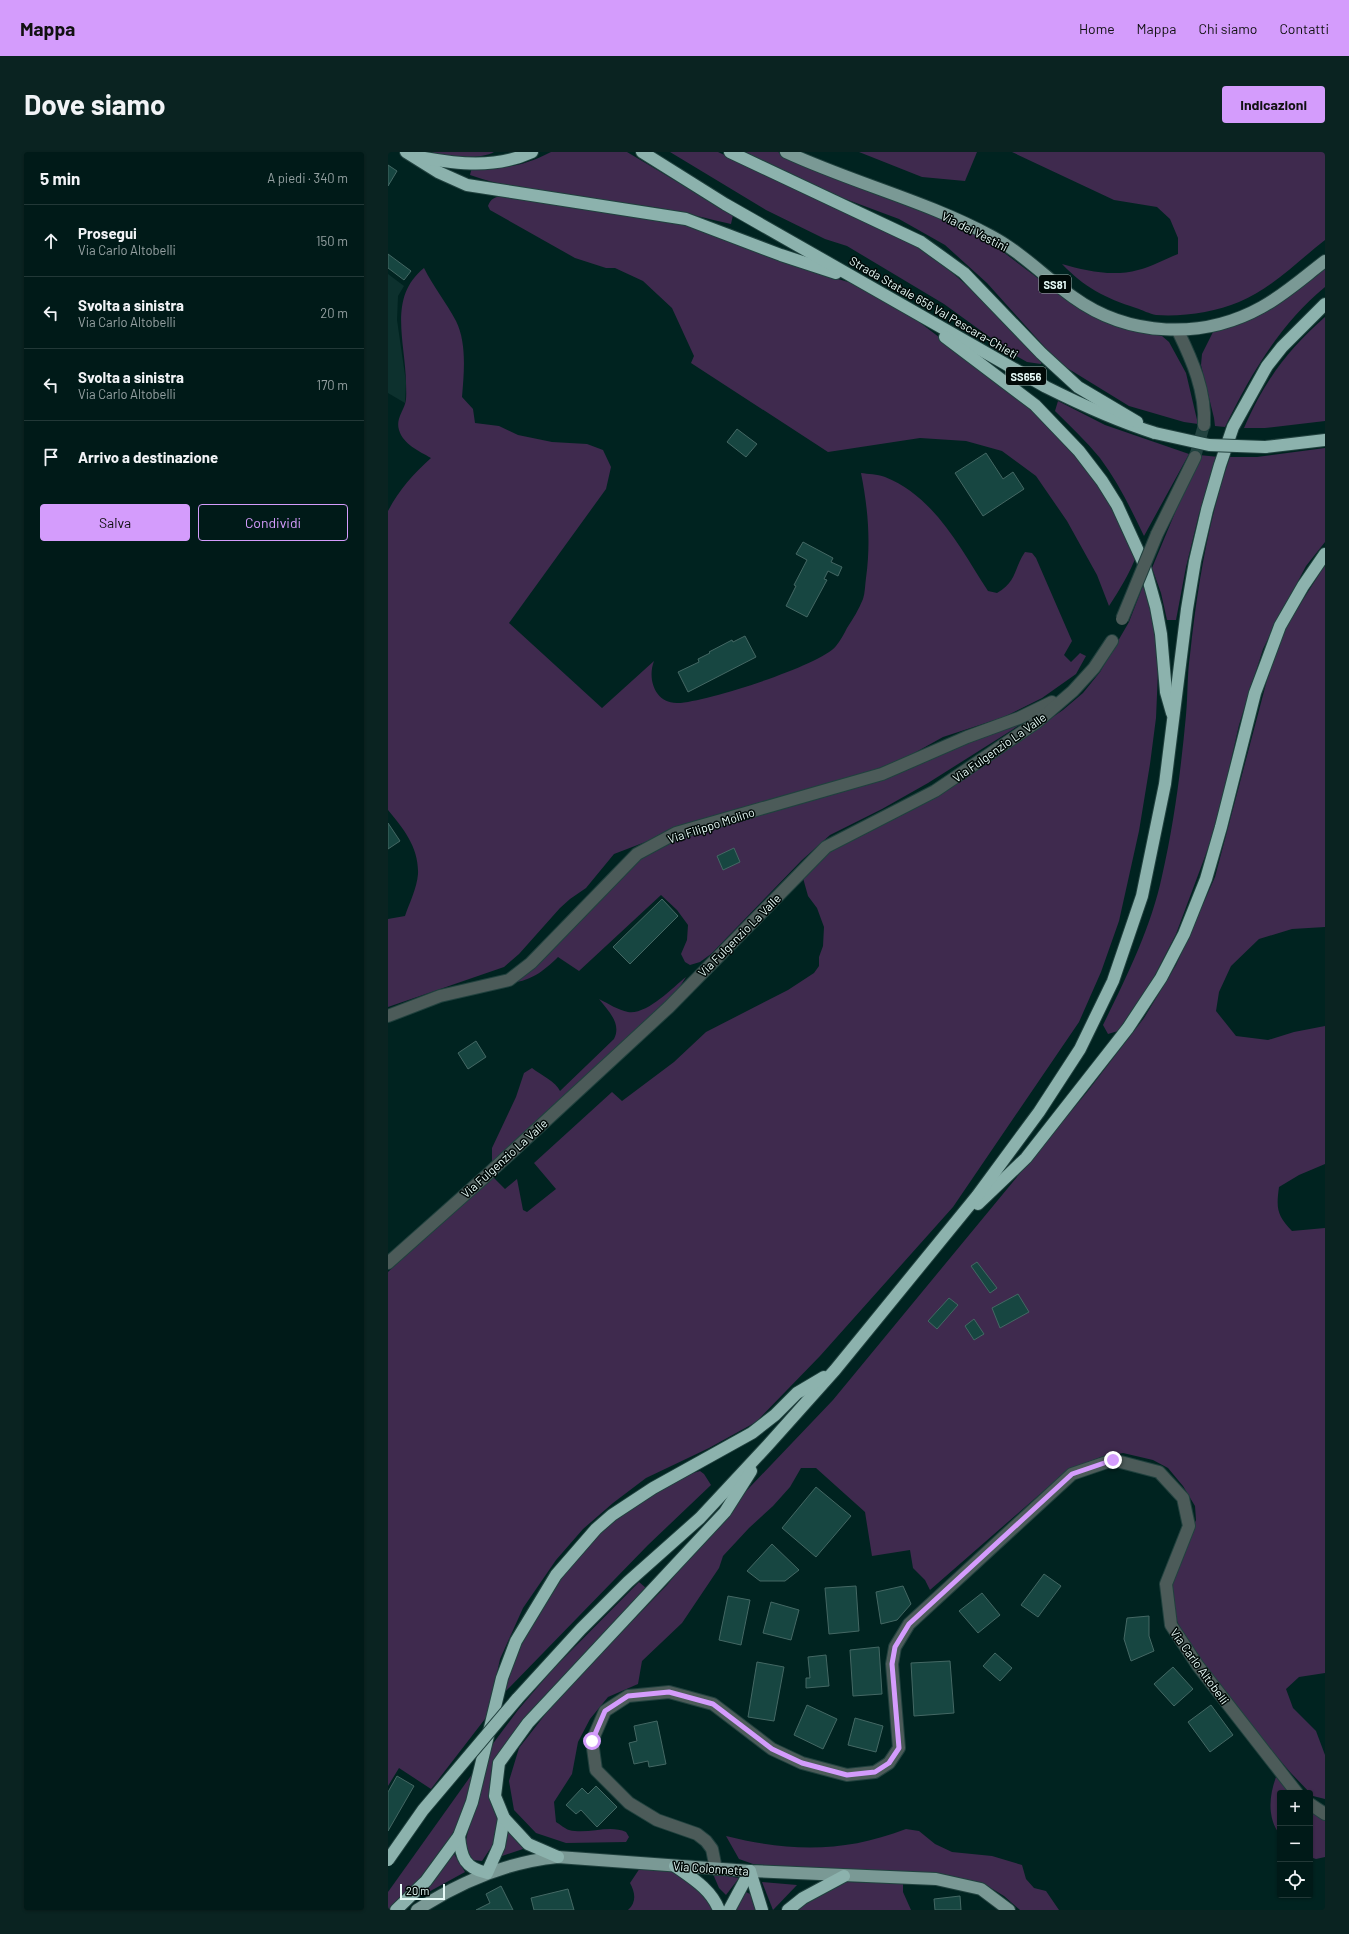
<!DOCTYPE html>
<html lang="it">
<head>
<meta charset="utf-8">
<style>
	:root { --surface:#001a18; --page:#0a2321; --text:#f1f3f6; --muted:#95a1a2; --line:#223837; --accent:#d49cfc }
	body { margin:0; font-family:Barlow,sans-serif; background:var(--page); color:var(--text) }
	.controls { position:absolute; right:12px; bottom:12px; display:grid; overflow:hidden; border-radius:4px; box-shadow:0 1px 3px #0004 }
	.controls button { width:36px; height:36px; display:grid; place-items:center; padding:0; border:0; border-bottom:1px solid var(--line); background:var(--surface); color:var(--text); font:20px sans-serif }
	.scale { position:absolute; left:12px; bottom:10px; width:45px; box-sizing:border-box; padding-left:4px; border:2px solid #e6faf7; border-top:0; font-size:11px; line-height:14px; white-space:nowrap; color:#e6faf7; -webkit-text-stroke:3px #010a08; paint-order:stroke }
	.stop { position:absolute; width:12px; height:12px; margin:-9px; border:3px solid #d49cfc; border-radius:50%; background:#fff }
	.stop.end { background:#d49cfc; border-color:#fff; box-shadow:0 1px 4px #0008 }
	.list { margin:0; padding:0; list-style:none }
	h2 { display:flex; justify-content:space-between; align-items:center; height:52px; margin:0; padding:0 16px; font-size:17px }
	h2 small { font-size:13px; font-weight:400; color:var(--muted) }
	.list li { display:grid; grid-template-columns:26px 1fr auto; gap:12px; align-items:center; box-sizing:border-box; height:72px; padding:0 16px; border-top:1px solid var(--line) }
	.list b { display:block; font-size:15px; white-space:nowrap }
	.list p { margin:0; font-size:13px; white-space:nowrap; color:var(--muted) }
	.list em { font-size:13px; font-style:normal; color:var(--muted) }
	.actions { display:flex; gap:8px; padding:12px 16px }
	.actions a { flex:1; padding:9px 0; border:1px solid var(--accent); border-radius:4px; text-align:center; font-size:14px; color:var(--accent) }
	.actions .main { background:var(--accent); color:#111 }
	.icon { flex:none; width:22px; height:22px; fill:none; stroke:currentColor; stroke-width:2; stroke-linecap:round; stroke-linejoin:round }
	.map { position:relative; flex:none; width:937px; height:1758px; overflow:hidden; border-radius:4px }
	header { display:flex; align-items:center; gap:24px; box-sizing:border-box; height:56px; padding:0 20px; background:var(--accent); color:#111 }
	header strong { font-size:19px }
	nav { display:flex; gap:22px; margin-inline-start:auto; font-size:14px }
	.intro { display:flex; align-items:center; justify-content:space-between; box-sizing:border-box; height:96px; padding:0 24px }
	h1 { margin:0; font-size:28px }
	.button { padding:10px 18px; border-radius:4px; background:var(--accent); color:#111; font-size:14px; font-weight:700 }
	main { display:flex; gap:24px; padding:0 24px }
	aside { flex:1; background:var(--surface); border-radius:4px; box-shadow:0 1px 3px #0004 }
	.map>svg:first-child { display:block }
	.built { fill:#0d312e }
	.green { fill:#3f2a4e }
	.building { fill:#174641; stroke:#446864 }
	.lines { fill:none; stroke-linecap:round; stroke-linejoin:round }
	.minor-tunnel { stroke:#224340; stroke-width:12; stroke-dasharray:12 6; stroke-linecap:butt }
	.minor-casing { stroke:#20413e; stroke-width:14 }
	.major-casing { stroke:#20413e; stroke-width:14 }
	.highway-casing { stroke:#20413e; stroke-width:14 }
	.minor { stroke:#4c5b59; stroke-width:12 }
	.major { stroke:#7a9995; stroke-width:12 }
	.highway { stroke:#8cb2ad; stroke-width:12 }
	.minor-bridge-casing { stroke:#20413e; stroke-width:14; stroke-linecap:butt }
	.highway-bridge-casing { stroke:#20413e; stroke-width:14; stroke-linecap:butt }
	.minor-bridge { stroke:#4c5b59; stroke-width:12 }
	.highway-bridge { stroke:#8cb2ad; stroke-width:12 }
	.route { stroke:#d49cfc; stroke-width:5 }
	.labels { text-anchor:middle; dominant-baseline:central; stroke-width:3; stroke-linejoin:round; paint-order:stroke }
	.shield { fill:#010a08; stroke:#a1b2af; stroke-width:1 }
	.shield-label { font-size:11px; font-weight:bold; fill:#e6faf7 }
	.street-label { font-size:12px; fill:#e6faf7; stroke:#010a08 }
</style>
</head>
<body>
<header>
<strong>Mappa</strong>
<nav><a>Home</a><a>Mappa</a><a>Chi siamo</a><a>Contatti</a></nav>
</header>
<div class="intro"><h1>Dove siamo</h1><a class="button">Indicazioni</a></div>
<main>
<aside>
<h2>5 min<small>A piedi · 340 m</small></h2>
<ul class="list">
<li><svg class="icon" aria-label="ahead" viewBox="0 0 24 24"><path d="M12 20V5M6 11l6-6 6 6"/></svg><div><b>Prosegui</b><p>Via Carlo Altobelli</p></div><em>150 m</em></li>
<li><svg class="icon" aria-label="left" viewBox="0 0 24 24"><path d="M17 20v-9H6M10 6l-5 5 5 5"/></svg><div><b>Svolta a sinistra</b><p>Via Carlo Altobelli</p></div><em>20 m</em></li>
<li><svg class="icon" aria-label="left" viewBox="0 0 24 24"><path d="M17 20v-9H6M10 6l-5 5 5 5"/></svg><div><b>Svolta a sinistra</b><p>Via Carlo Altobelli</p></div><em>170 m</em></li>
<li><svg class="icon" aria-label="arrive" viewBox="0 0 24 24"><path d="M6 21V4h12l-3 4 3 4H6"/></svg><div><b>Arrivo a destinazione</b></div></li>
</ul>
<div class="actions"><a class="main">Salva</a><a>Condividi</a></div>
</aside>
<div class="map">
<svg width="937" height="1758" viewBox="0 0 937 1758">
	<rect width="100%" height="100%" fill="#002320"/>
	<!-- built -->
	<path class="built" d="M0 122 16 134 10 144 9 168 18 230 17 251 0 241Z"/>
	<!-- green -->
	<g class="green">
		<path d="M43 0H106C93 8 57 5 43 0Z"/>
		<path d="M163 0H239L345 63 343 72C320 67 296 60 272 56 209 47 143 44 82 23L84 15C118 17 133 15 163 0Z"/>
		<path d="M282 0H330L539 99 583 137 654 210 653 212 639 210 625 202 556 152 459 94 437 87 378 58Z"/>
		<path d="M353 0H390L575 76 602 90 676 146 731 174 774 184 781 190 798 221 810 272 796 270 741 254 671 211 599 131 557 93 511 67 436 39Z"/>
		<path d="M471 0H589L577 29 534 25Z"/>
		<path d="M624 0H937V88C910 109 883 137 851 150 827 160 795 165 768 163 762 162 754 158 748 156 717 146 696 135 674 112 698 119 725 125 750 118 763 115 777 107 790 102V86L782 67 769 55 726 48Z"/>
		<path d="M115 44 299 72 413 116 477 135 514 157 646 257 701 315 749 402C742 421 732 437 721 454L709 423 679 369 648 324 614 299 578 289 532 286 440 300 303 211 306 204 284 156 255 129 227 116H218L187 106 102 58 100 54C103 46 107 45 115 44Z"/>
		<path d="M36 116C45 134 58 150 68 169 79 191 76 221 74 245L85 257 87 271 111 274 130 283 164 290 199 292 215 298 223 315 218 337 121 471 214 556 266 509C259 527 267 552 290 551 317 550 432 514 448 494 452 489 456 482 459 476 465 467 471 457 475 447 477 441 477 433 478 426 483 390 480 356 473 321 480 322 489 322 497 325 547 345 572 396 600 439L609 441C629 430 626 416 637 400L644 401 648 406 684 489 676 503 683 510 692 501 698 504 688 522 654 546 616 565 555 585 519 605 456 630 273 684 226 702 198 736 182 747 172 756 131 802 116 815 0 855V767L17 764C21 752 29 736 30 722 31 696 16 677 0 658V359C11 338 25 322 43 306 31 299 15 292 11 278 8 268 14 261 17 252 19 246 18 237 18 230 17 188 0 145 36 116Z"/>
		<path d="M937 116V135C892 172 862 223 837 275L827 274 826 266 813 213 814 202 826 178Z"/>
		<path d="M937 165V269L877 276H856C876 230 899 198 937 165Z"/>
		<path d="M670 249 717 273 801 302 756 384C743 357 730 330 712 306 698 289 682 274 667 259Z"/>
		<path d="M937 296V390L918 414 889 469 875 497 851 573 828 675 788 782 765 827 730 879 720 882 715 873C738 826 763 776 774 724 786 672 793 617 798 563 800 543 799 523 802 503 809 437 820 368 842 305H869Z"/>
		<path d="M811 303 831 305 811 362 798 415 788 468H779L773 441 764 416Z"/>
		<path d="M937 413V775L904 777 871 787 843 814 831 840 828 859 848 884 880 888 906 880 937 874V1012L911 1023 891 1035C888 1057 889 1063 904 1079L937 1076V1521L911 1525 898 1537 905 1556 928 1579 937 1603V1647L925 1644 902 1620 862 1573 832 1536 796 1484 787 1465 780 1430 808 1368 807 1354 795 1334 780 1316 765 1308 735 1301 713 1305 686 1315 668 1328 542 1438 537 1428 525 1416 522 1398 484 1404 477 1360 428 1316H413L402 1335 385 1354 361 1376 335 1404 331 1416 294 1471 254 1509 250 1532 220 1545 202 1567 190 1590 184 1622 166 1650 168 1670C172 1672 177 1677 181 1678 200 1683 221 1672 238 1680L241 1685 238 1690 178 1691 148 1681 126 1658 121 1629 131 1596 170 1546 279 1433 342 1356 445 1248 699 940 756 866 788 813 827 725 879 528 897 476Z"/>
		<path d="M756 431 766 469 770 519 768 566 762 612 751 679 731 769 713 820 691 870 565 1055 432 1204 368 1270 321 1296 258 1326 225 1351 195 1377 168 1408 135 1456 112 1507 100 1563 43 1637 11 1616 0 1634V1120L103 1023 117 1037 129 1027 135 1058 139 1060 168 1037 146 1011 224 940 234 949 286 910 318 880 400 838 426 821 431 814V805L435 794 436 775 429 756 420 744 415 726 445 697 540 647 590 617 675 558 695 541 712 520 741 470Z"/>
		<path d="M644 564 624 578 540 631 494 657 442 683 414 708 323 802 312 810 302 813 297 810 293 802 299 788 300 773 289 758 273 743 191 819 170 805C155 820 140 831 118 831L255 703 291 686Z"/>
		<path d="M298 825 289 839 260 868 104 1011V996L128 945 136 921 144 916C153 923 168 930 172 939L226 887C234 871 220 859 211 847 221 852 230 858 240 860 259 863 284 836 298 825Z"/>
		<path d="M312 1319 316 1322 323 1333 260 1393 117 1540 123 1515 139 1473 188 1405 229 1365 298 1323Z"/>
		<path d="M251 1430 258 1436 157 1544 135 1570 110 1610 113 1667 106 1691 94 1709 85 1708 77 1696 78 1688 98 1601 130 1558 165 1517Z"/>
		<path d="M92 1611 69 1683 41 1721 4 1758H0V1740Z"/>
		<path d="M888 1625 902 1641H892V1683C879 1666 881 1644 888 1625Z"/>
		<path d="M922 1658 937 1666V1705L928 1707 922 1705Z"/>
		<path d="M121 1674 141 1695 111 1705Z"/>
		<path d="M518 1677 531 1679 547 1692 564 1700 604 1704 634 1713 638 1727 646 1736 658 1739 671 1758H632L616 1744 598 1733 563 1725 478 1722 365 1712 351 1707 338 1684C403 1700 455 1701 518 1677Z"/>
		<path d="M65 1700 77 1720 26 1748Z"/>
		<path d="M252 1716 282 1717 310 1736 322 1750 324 1758H240C249 1750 247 1740 242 1731Z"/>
		<path d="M325 1722 351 1726 338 1743 331 1736Z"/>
		<path d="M374 1730 409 1733 385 1758Z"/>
		<path d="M458 1730 515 1731V1740L523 1758H406L442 1733Z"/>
		<path d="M358 1740 366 1744 367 1758H347L355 1741Z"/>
	</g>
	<!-- building -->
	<g class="building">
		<path d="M0 13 9 19 0 34Z"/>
		<path d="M0 102 23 119 16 128 0 116Z"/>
		<path d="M349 277 369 292 358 305 339 290Z"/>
		<path d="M598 301 615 327 625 320 636 337 595 364 567 321Z"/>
		<path d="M415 390 445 406 443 410 454 415 450 424 440 419 436 427 439 428 419 465 398 454 408 434 406 433 419 408 408 402Z"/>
		<path d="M357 484 368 505 300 540 290 520 311 510 310 507 322 501 321 500 344 488 345 490Z"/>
		<path d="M0 671 12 689 0 697Z"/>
		<path d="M346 696 352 710 335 718 329 704Z"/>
		<path d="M274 747 290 764 242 812 225 795Z"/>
		<path d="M88 889 98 905 80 917 70 901Z"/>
		<path d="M589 1110 609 1136 602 1141 583 1114Z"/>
		<path d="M630 1142 641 1160 612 1176 604 1156Z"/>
		<path d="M561 1146 570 1153 549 1177 540 1169Z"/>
		<path d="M586 1167 596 1182 586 1188 577 1174Z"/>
		<path d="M428 1335 463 1364 428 1405 394 1376Z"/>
		<path d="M384 1392 411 1418 397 1429H372L359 1419Z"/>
		<path d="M656 1422 673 1434 650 1465 633 1453Z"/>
		<path d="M468 1434 471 1479 441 1482 437 1436Z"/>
		<path d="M515 1434 523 1452 509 1468 493 1472 488 1440Z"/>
		<path d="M594 1441 612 1463 590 1481 571 1459Z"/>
		<path d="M340 1444 362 1448 353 1493 331 1488Z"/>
		<path d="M383 1450 411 1458 403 1488 375 1481Z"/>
		<path d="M761 1464V1484L766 1499 743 1509 736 1487 739 1466Z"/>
		<path d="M491 1495 494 1542 465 1544 462 1498Z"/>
		<path d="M607 1501 624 1516 612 1529 595 1514Z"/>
		<path d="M438 1503 441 1534 418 1536V1526H422L420 1505Z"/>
		<path d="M562 1509 566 1561 526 1564 523 1511Z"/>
		<path d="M369 1510 396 1515 386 1569 360 1565Z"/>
		<path d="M785 1515 805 1537 786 1554 766 1532Z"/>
		<path d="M419 1553 449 1567 435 1597 406 1583Z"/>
		<path d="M823 1553 845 1583 822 1600 800 1570Z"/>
		<path d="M467 1566 495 1574 488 1600 460 1593Z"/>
		<path d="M269 1569 278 1612 261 1615 260 1609 246 1612 241 1591 249 1589 246 1574Z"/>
		<path d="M9 1624 26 1634 0 1679V1640Z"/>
		<path d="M208 1634 229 1655 209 1675 193 1658 188 1662 178 1653 194 1636 200 1642Z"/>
		<path d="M113 1734 125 1758H88L102 1751 98 1742Z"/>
		<path d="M180 1737 186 1758H146L143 1746Z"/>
		<path d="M572 1744 573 1758H547L546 1747Z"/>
	</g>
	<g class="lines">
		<!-- minor-tunnel -->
		<path class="minor-tunnel" d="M807 305 816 273"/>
		<defs>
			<g id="minor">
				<path d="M790 179C804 208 818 239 816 273"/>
				<path d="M769 382 807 305"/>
				<path d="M0 864 52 844 121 828 143 811 249 702 288 681 494 622 579 585 631 566 664 550"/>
				<path d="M0 1111 99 1023 281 855 438 695 547 639 649 570 685 539 706 516 724 489"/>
				<path d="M922 1652 937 1662"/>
				<path d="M328 1717 324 1697 318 1689 309 1682 269 1668 241 1651 208 1618 204 1589 217 1559 240 1544 281 1540 325 1552 384 1597 414 1611 459 1623 487 1620 501 1611 511 1596 504 1512 507 1495 521 1472 684 1322 725 1308 771 1320 795 1346 801 1374 778 1432 783 1473 810 1514 909 1641"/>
			</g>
			<g id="major">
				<path d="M398 0C465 31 538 49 603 84 633 100 657 125 685 145 740 185 815 188 874 155 896 143 916 125 937 109"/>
				<path d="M29 1758C72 1730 119 1710 170 1705L362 1719 548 1727 593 1737 621 1758"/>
			</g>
			<g id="highway">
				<path d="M18 0 50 20 79 33 298 67 393 103 448 121"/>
				<path d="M254 0 337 52 658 235C694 253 729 269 767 281"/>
				<path d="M342 0 533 90 576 121 653 201 690 235 749 270"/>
				<path d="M31 5C69 12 107 17 144 0"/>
				<path d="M557 185 647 253 691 299 714 329 729 353 756 412 768 455 773 482 778 540 784 561"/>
				<path d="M877 295 937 288"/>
				<path d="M590 1052 638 1006 740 876 773 826 796 782 818 727 833 675 867 541 879 509 892 474 915 434 937 402"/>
				<path d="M129 1547 193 1477 240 1430 312 1366 380 1293 447 1218 589 1044 651 960 692 897 725 829 754 744 777 632 799 457 807 409 819 358 832 313 845 275 879 214 894 195 937 152"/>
				<path d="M71 1684C73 1706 77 1716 99 1721L111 1694 116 1666"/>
				<path d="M170 1705 140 1692 116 1666 107 1644 111 1611 140 1571 337 1360 363 1319"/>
				<path d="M287 1714C304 1726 323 1737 331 1758"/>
				<path d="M362 1719 374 1758"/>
				<path d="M8 1758 38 1729 71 1684 84 1650 114 1526 128 1489 168 1423 208 1377 224 1363 265 1336 364 1281 387 1263 409 1241 436 1225"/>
				<path d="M341 1758 362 1719"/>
				<path d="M400 1758 415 1746 456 1724"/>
			</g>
		</defs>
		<!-- minor casing -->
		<use href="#minor" class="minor-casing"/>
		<!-- major casing -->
		<use href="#major" class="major-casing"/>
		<!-- highway casing -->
		<use href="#highway" class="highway-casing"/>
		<!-- minor -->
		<use href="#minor" class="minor"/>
		<!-- major -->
		<use href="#major" class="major"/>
		<!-- highway -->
		<use href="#highway" class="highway"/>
		<defs>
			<path id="minor-bridge" d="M734 467 769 382"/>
			<g id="highway-bridge">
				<path d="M767 281 821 293 877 295"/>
				<path d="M0 1708 35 1658 129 1547"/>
			</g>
		</defs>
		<!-- minor-bridge casing -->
		<use href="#minor-bridge" class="minor-bridge-casing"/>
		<!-- highway-bridge casing -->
		<use href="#highway-bridge" class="highway-bridge-casing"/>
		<!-- minor-bridge -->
		<use href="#minor-bridge" class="minor-bridge"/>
		<!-- highway-bridge -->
		<use href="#highway-bridge" class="highway-bridge"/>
	</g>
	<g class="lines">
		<!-- route -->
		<path class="route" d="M204 1589 217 1559 240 1544 281 1540 325 1552 384 1597 414 1611 459 1623 487 1620 501 1611 511 1596 504 1512 507 1495 521 1472 684 1322 725 1308"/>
	</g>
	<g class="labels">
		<!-- shield labels -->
		<g class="shield">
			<rect x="651" y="123" width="32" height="18" rx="3"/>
			<rect x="618" y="215" width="40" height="18" rx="3"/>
		</g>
		<g class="shield-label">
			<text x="667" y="132">SS81</text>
			<text x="638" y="224">SS656</text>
		</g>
		<!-- street labels -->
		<g class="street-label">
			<text transform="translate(587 79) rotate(27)">Via dei Vestini</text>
			<text transform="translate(546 155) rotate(30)">Strada Statale 656 Val Pescara-Chieti</text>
			<text transform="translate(611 595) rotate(-35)">Via Fulgenzio La Valle</text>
			<text transform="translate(323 673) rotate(-18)">Via Filippo Molino</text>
			<text transform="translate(351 783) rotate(-45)">Via Fulgenzio La Valle</text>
			<text transform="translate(116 1006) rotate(-42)">Via Fulgenzio La Valle</text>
			<text transform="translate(812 1514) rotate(54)">Via Carlo Altobelli</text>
			<text transform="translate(323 1716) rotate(4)">Via Colonnetta</text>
		</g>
	</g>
</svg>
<div class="controls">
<button>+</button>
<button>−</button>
<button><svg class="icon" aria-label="locate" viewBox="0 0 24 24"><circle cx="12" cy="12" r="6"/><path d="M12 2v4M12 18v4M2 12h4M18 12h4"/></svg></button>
</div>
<div class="scale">20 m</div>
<div class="stop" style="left:204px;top:1589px"></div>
<div class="stop end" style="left:725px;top:1308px"></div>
</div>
</main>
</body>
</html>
